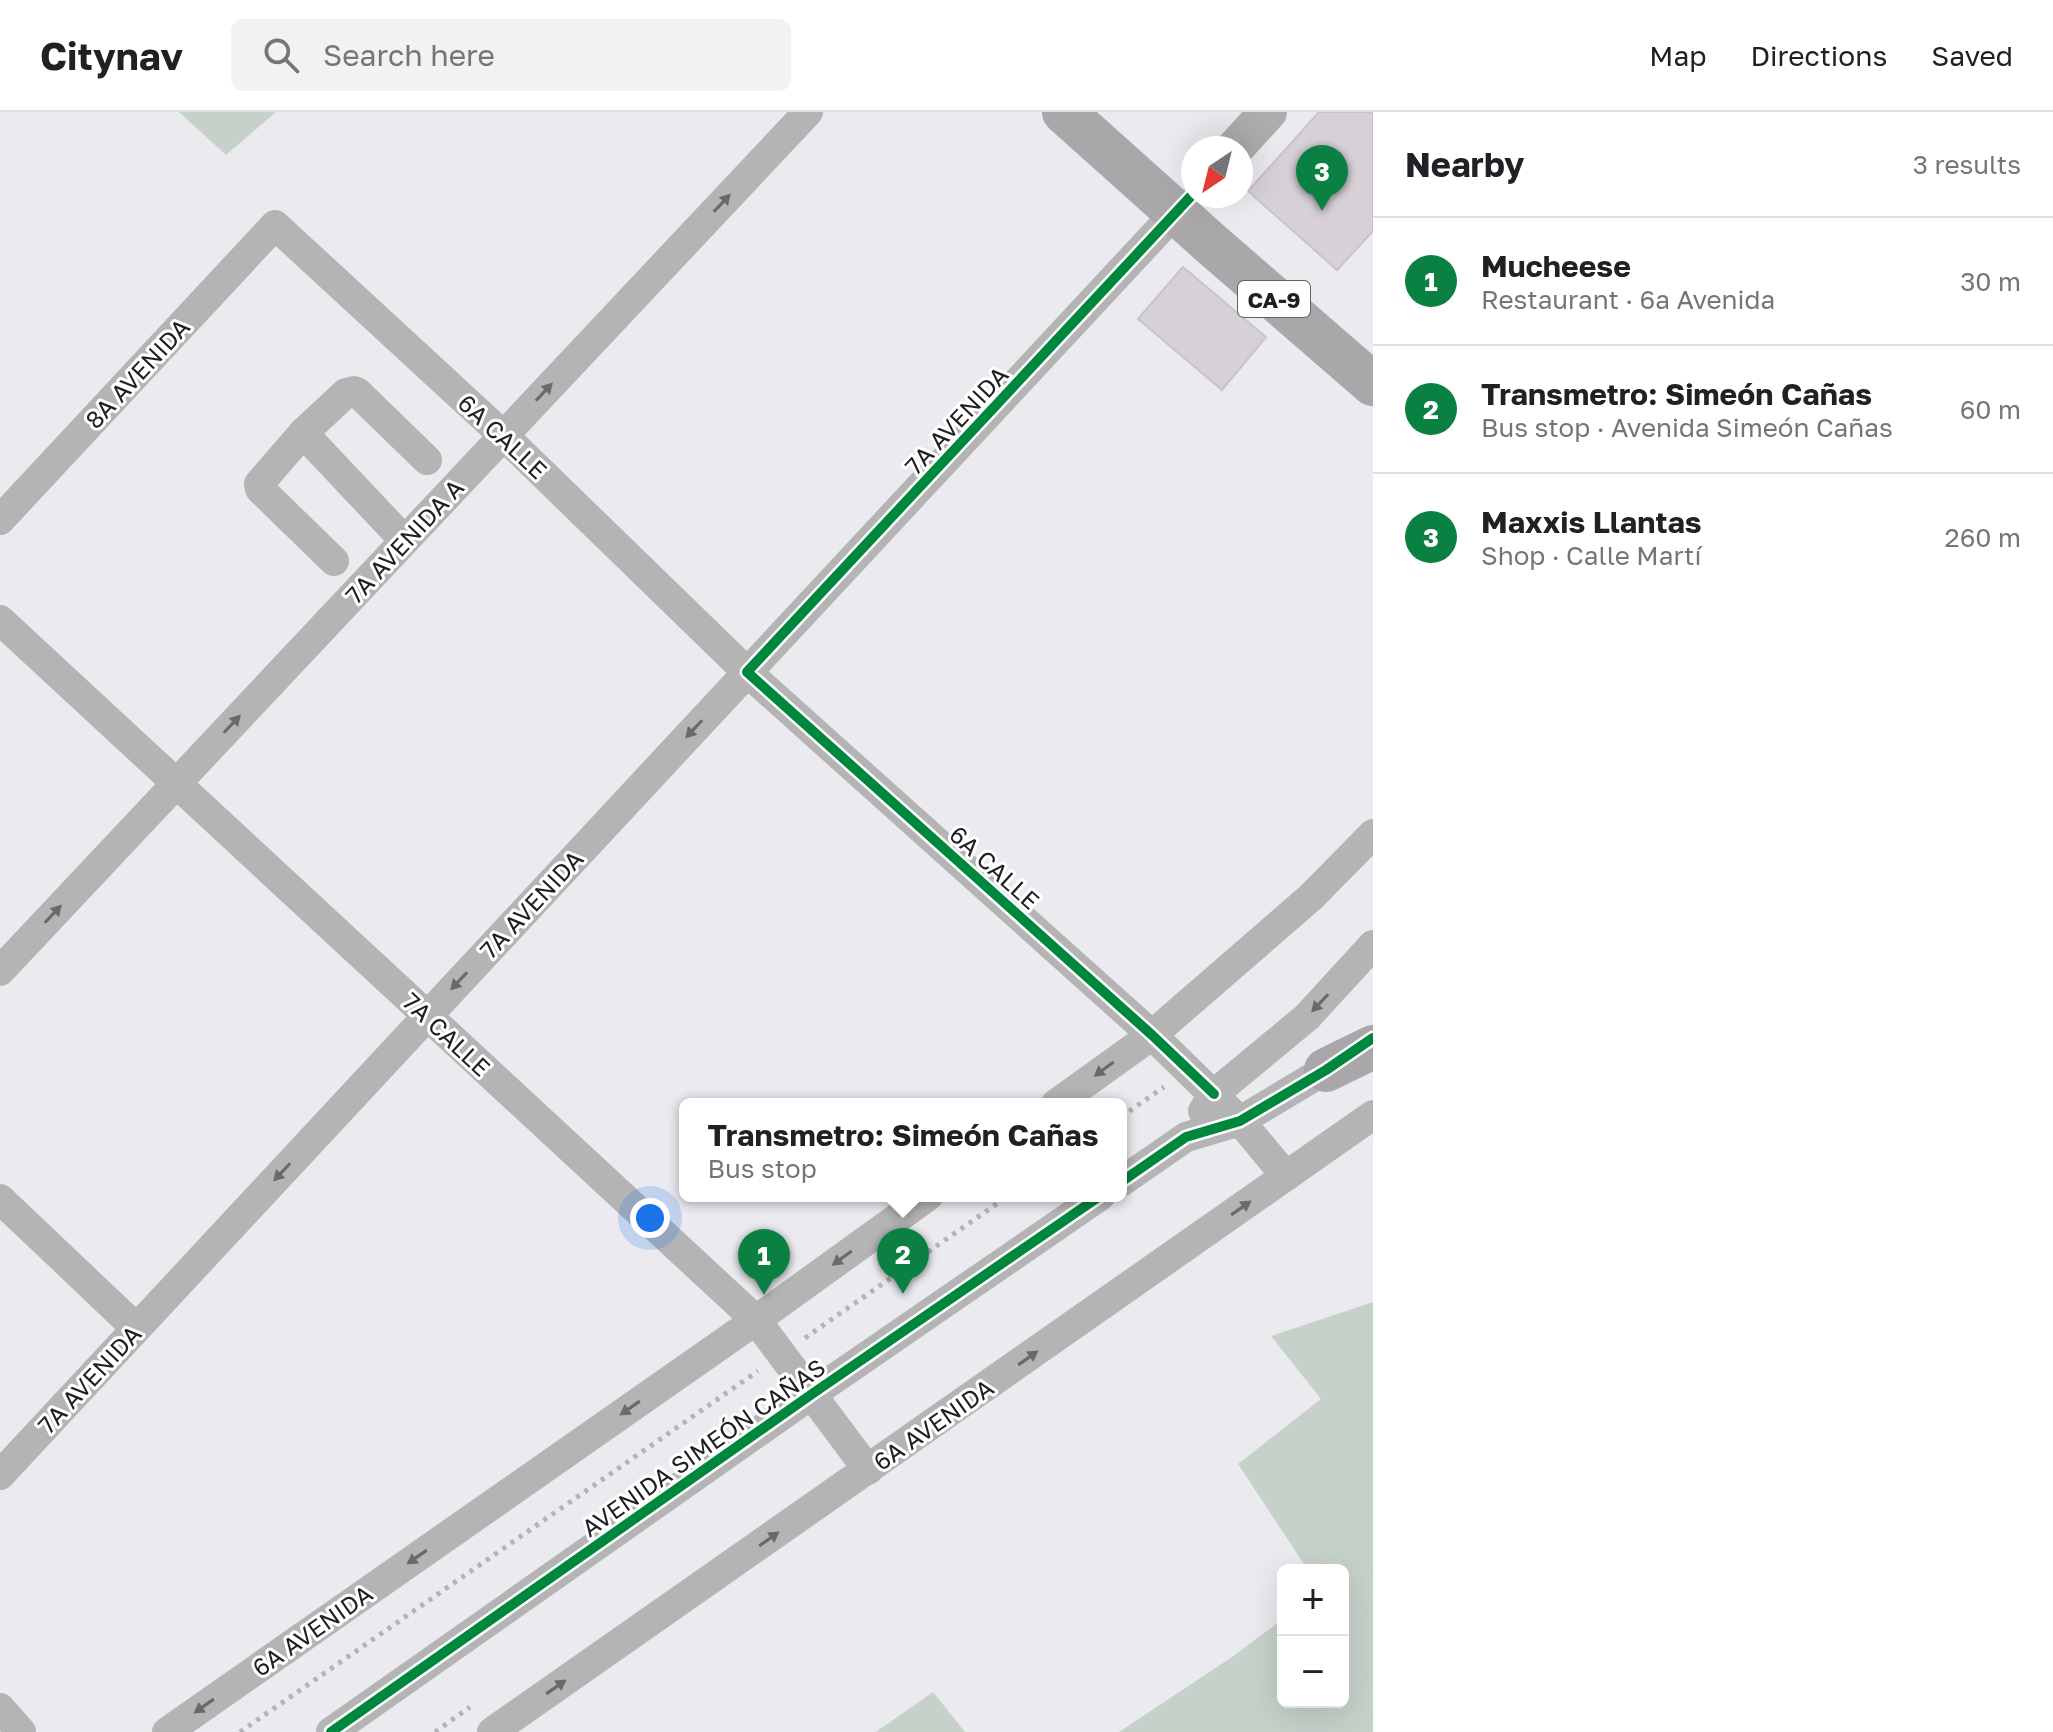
<!DOCTYPE html>
<html lang="en">
<head>
<meta charset="utf-8">
<style>
	:root { --surface:#fff; --page:#f2f2f2; --text:#202124; --muted:#757577; --line:#e0e0e0; --accent:#0b8043 }
	body { margin:0; font-family:"Golos Text",sans-serif; background:var(--page); color:var(--text) }
	.controls { position:absolute; right:24px; bottom:24px; display:grid; overflow:hidden; border-radius:12px; box-shadow:0 8px 32px #0002 }
	.controls button { width:72px; height:72px; display:grid; place-items:center; padding:0; border:0; border-bottom:2px solid var(--line); background:var(--surface); color:var(--text); font:40px sans-serif }
	.compass { position:absolute; left:1181px; top:24px; width:72px; height:72px; border-radius:50%; background:var(--surface); box-shadow:0 8px 32px #0002; rotate:215deg }
	.you { position:absolute; left:650px; top:1106px; width:28px; height:28px; margin:-20px; border:6px solid #fff; border-radius:50%; background:#1a73e8; box-shadow:0 0 0 12px #1a73e833 }
	.badge { display:grid; place-items:center; width:52px; height:52px; border-radius:50%; background:var(--accent); color:#fff; font-size:26px; font-weight:700 }
	.pin { position:absolute; translate:-50% -66px; filter:drop-shadow(0 2px 4px #0008) }
	.pin::after { content:''; position:absolute; top:42px; width:28px; height:24px; background:inherit; clip-path:polygon(0 0,100% 0,50% 100%) }
	.popup { position:absolute; left:679px; top:986px; width:448px; height:104px; box-sizing:border-box; display:grid; place-content:center; border-radius:12px; background:var(--surface); filter:drop-shadow(0 2px 6px #0005); font-size:26px; white-space:nowrap; color:var(--muted) }
	.popup b { font-size:30px; color:var(--text) }
	.popup::after { content:''; position:absolute; left:50%; top:100%; margin-left:-16px; border:16px solid transparent; border-top-color:var(--surface) }
	.list { margin:0; padding:0; list-style:none }
	h2 { display:flex; justify-content:space-between; align-items:center; height:104px; margin:0; padding:0 32px; font-size:34px }
	h2 small { font-size:26px; font-weight:400; color:var(--muted) }
	.list li { display:grid; grid-template-columns:52px 1fr auto; gap:24px; align-items:center; box-sizing:border-box; height:128px; padding:0 32px; border-top:2px solid var(--line) }
	.list b { display:block; font-size:30px; white-space:nowrap }
	.list p { margin:0; font-size:26px; white-space:nowrap; color:var(--muted) }
	.list em { font-size:26px; font-style:normal; color:var(--muted) }
	.icon { flex:none; width:44px; height:44px; fill:none; stroke:currentColor; stroke-width:2; stroke-linecap:round; stroke-linejoin:round }
	.map { position:relative; flex:none; width:1373px; height:1620px; overflow:hidden }
	header { display:flex; align-items:center; gap:48px; box-sizing:border-box; height:112px; padding:0 40px; background:var(--surface); border-bottom:2px solid var(--line) }
	header strong { font-size:38px }
	nav { display:flex; gap:44px; margin-inline-start:auto; font-size:28px }
	.search { width:560px; height:72px; background:var(--page); display:flex; align-items:center; gap:20px; box-sizing:border-box; padding:0 28px; border-radius:12px; color:var(--muted); font-size:30px }
	main { display:flex }
	aside { flex:1; background:var(--surface) }
	.map>svg:first-child { display:block }
	.green { fill:#c6d1ca }
	.building { fill:#d7d0d7; stroke:#c6c5c8; stroke-width:2 }
	.lines { fill:none; stroke-linecap:round; stroke-linejoin:round }
	.path { stroke:#b4b4b6; stroke-width:5; stroke-dasharray:4 6; stroke-linecap:butt }
	.minor { stroke:#b4b4b4; stroke-width:30 }
	.major { stroke:#aeadae; stroke-width:38 }
	.highway { stroke:#a9a7a9; stroke-width:44 }
	.cycleway-casing { stroke:#fff; stroke-width:15 }
	.cycleway { stroke:#00873e; stroke-width:10 }
	.oneway { fill:#6a6a6c }
	.labels { text-anchor:middle; dominant-baseline:central; stroke-width:6; stroke-linejoin:round; paint-order:stroke }
	.shield { fill:#fff; stroke:#626265; stroke-width:2 }
	.shield-label { font-size:22px; font-weight:bold; fill:#1f1f23 }
	.street-label { font-size:24px; fill:#1f1f23; stroke:#fff }
</style>
</head>
<body>
<header>
<strong>Citynav</strong>
<div class="search"><svg class="icon" aria-label="search" viewBox="0 0 24 24"><circle cx="10" cy="10" r="6"/><path d="M15 15l6 6"/></svg>Search here</div>
<nav><a>Map</a><a>Directions</a><a>Saved</a></nav>
</header>
<main>
<div class="map">
<svg width="1373" height="1620" viewBox="0 0 1373 1620">
	<rect width="100%" height="100%" fill="#eaeaef"/>
	<!-- green -->
	<g class="green">
		<path d="M179 0H276L226 43Z"/>
		<path d="M1373 1190V1620H1119L1232 1545 1283 1507V1590H1343V1458H1308L1238 1352 1321 1287 1271 1224Z"/>
		<path d="M933 1580 965 1620H876Z"/>
	</g>
	<!-- building -->
	<g class="building">
		<path d="M1319 0H1373V119L1337 158 1248 79Z"/>
		<path d="M1183 155 1266 225 1222 278 1138 207Z"/>
	</g>
	<g class="lines">
		<!-- path -->
		<g class="path">
			<path d="M1121 1005 1164 975"/>
			<path d="M805 1226 1008 1084"/>
			<path d="M240 1620 758 1259"/>
			<path d="M435 1620 470 1595"/>
		</g>
		<!-- minor -->
		<g class="minor">
			<path d="M303 321 346 281 354 279 358 281 427 348"/>
			<path d="M0 408 275 113 504 324 747 560 1152 923 1240 1009 1286 1064"/>
			<path d="M334 449 260 377 259 372 303 321 404 428"/>
			<path d="M0 508 756 1208 868 1358"/>
			<path d="M0 859 808 0"/>
			<path d="M1056 992 1152 923 1311 785 1373 722"/>
			<path d="M1203 999 1214 982 1307 905 1373 833"/>
			<path d="M1121 1070 1186 1025 1240 1009 1342 948"/>
			<path d="M0 1087 136 1216"/>
			<path d="M0 1363 1176 100"/>
			<path d="M0 1596 21 1620"/>
			<path d="M167 1620 756 1208 928 1084"/>
			<path d="M331 1620 812 1282 1100 1084"/>
			<path d="M492 1620 1373 1003"/>
		</g>
		<!-- major -->
		<path class="major" d="M1235 36 1268 0"/>
		<!-- highway -->
		<g class="highway">
			<path d="M1064 0 1209 130 1373 272"/>
			<path d="M1326 958 1373 935"/>
		</g>
		<defs>
			<g id="cycleway">
				<path d="M1193 82 747 560 1152 923 1214 982"/>
				<path d="M1121 1070 1186 1025 1240 1009 1326 958 1373 926"/>
				<path d="M331 1620 812 1282 1100 1084"/>
			</g>
		</defs>
		<!-- cycleway casing -->
		<use href="#cycleway" class="cycleway-casing"/>
		<!-- cycleway -->
		<use href="#cycleway" class="cycleway"/>
	</g>
	<!-- one-way arrows -->
	<defs><path id="oneway-solid" d="M-6-.8H1V-3.2L6.5 0L1 3.2V.8H-6Z" transform="scale(2)"/></defs>
	<g class="oneway">
		<use href="#oneway-solid" transform="translate(722 91) rotate(-47)"/>
		<use href="#oneway-solid" transform="translate(544 280) rotate(-47)"/>
		<use href="#oneway-solid" transform="translate(232 612) rotate(-47)"/>
		<use href="#oneway-solid" transform="translate(694 617) rotate(133)"/>
		<use href="#oneway-solid" transform="translate(53 802) rotate(-47)"/>
		<use href="#oneway-solid" transform="translate(459 869) rotate(133)"/>
		<use href="#oneway-solid" transform="translate(1320 891) rotate(133)"/>
		<use href="#oneway-solid" transform="translate(1104 957) rotate(144)"/>
		<use href="#oneway-solid" transform="translate(282 1060) rotate(133)"/>
		<use href="#oneway-solid" transform="translate(1241 1096) rotate(-35)"/>
		<use href="#oneway-solid" transform="translate(842 1146) rotate(144)"/>
		<use href="#oneway-solid" transform="translate(1028 1246) rotate(-35)"/>
		<use href="#oneway-solid" transform="translate(630 1296) rotate(145)"/>
		<use href="#oneway-solid" transform="translate(769 1427) rotate(-35)"/>
		<use href="#oneway-solid" transform="translate(417 1445) rotate(145)"/>
		<use href="#oneway-solid" transform="translate(556 1575) rotate(-35)"/>
		<use href="#oneway-solid" transform="translate(204 1594) rotate(145)"/>
	</g>
	<g class="labels">
		<!-- shield labels -->
		<rect class="shield" x="1238" y="169" width="72" height="36" rx="6"/>
		<g class="shield-label">
			<text x="1274" y="187">CA-9</text>
		</g>
		<!-- street labels -->
		<g class="street-label">
			<text transform="translate(137 261) rotate(-47)">8A AVENIDA</text>
			<text transform="translate(956 308) rotate(-47)">7A AVENIDA</text>
			<text transform="translate(503 324) rotate(43)">6A CALLE</text>
			<text transform="translate(404 429) rotate(-47)">7A AVENIDA A</text>
			<text transform="translate(995 755) rotate(42)">6A CALLE</text>
			<text transform="translate(531 792) rotate(-47)">7A AVENIDA</text>
			<text transform="translate(447 922) rotate(43)">7A CALLE</text>
			<text transform="translate(89 1267) rotate(-47)">7A AVENIDA</text>
			<text transform="translate(933 1312) rotate(-35)">6A AVENIDA</text>
			<text transform="translate(703 1335) rotate(-35)">AVENIDA SIMEÓN CAÑAS</text>
			<text transform="translate(312 1518) rotate(-35)">6A AVENIDA</text>
		</g>
	</g>
</svg>
<div class="controls">
<button>+</button>
<button>−</button>
</div>
<svg class="compass" viewBox="-18 -18 36 36"><path d="M0-13l5 13h-10z" fill="#e53935"/><path d="M0 13l5-13h-10z" fill="#757577"/></svg>
<div class="you"></div>
<div class="pin badge" style="left:764px;top:1183px">1</div>
<div class="pin badge" style="left:903px;top:1182px">2</div>
<div class="popup"><b>Transmetro: Simeón Cañas</b>Bus stop</div>
<div class="pin badge" style="left:1322px;top:99px">3</div>
</div>
<aside>
<h2>Nearby<small>3 results</small></h2>
<ul class="list">
<li><span class="badge">1</span><div><b>Mucheese</b><p>Restaurant · 6a Avenida</p></div><em>30 m</em></li>
<li><span class="badge">2</span><div><b>Transmetro: Simeón Cañas</b><p>Bus stop · Avenida Simeón Cañas</p></div><em>60 m</em></li>
<li><span class="badge">3</span><div><b>Maxxis Llantas</b><p>Shop · Calle Martí</p></div><em>260 m</em></li>
</ul>
</aside>
</main>
</body>
</html>
